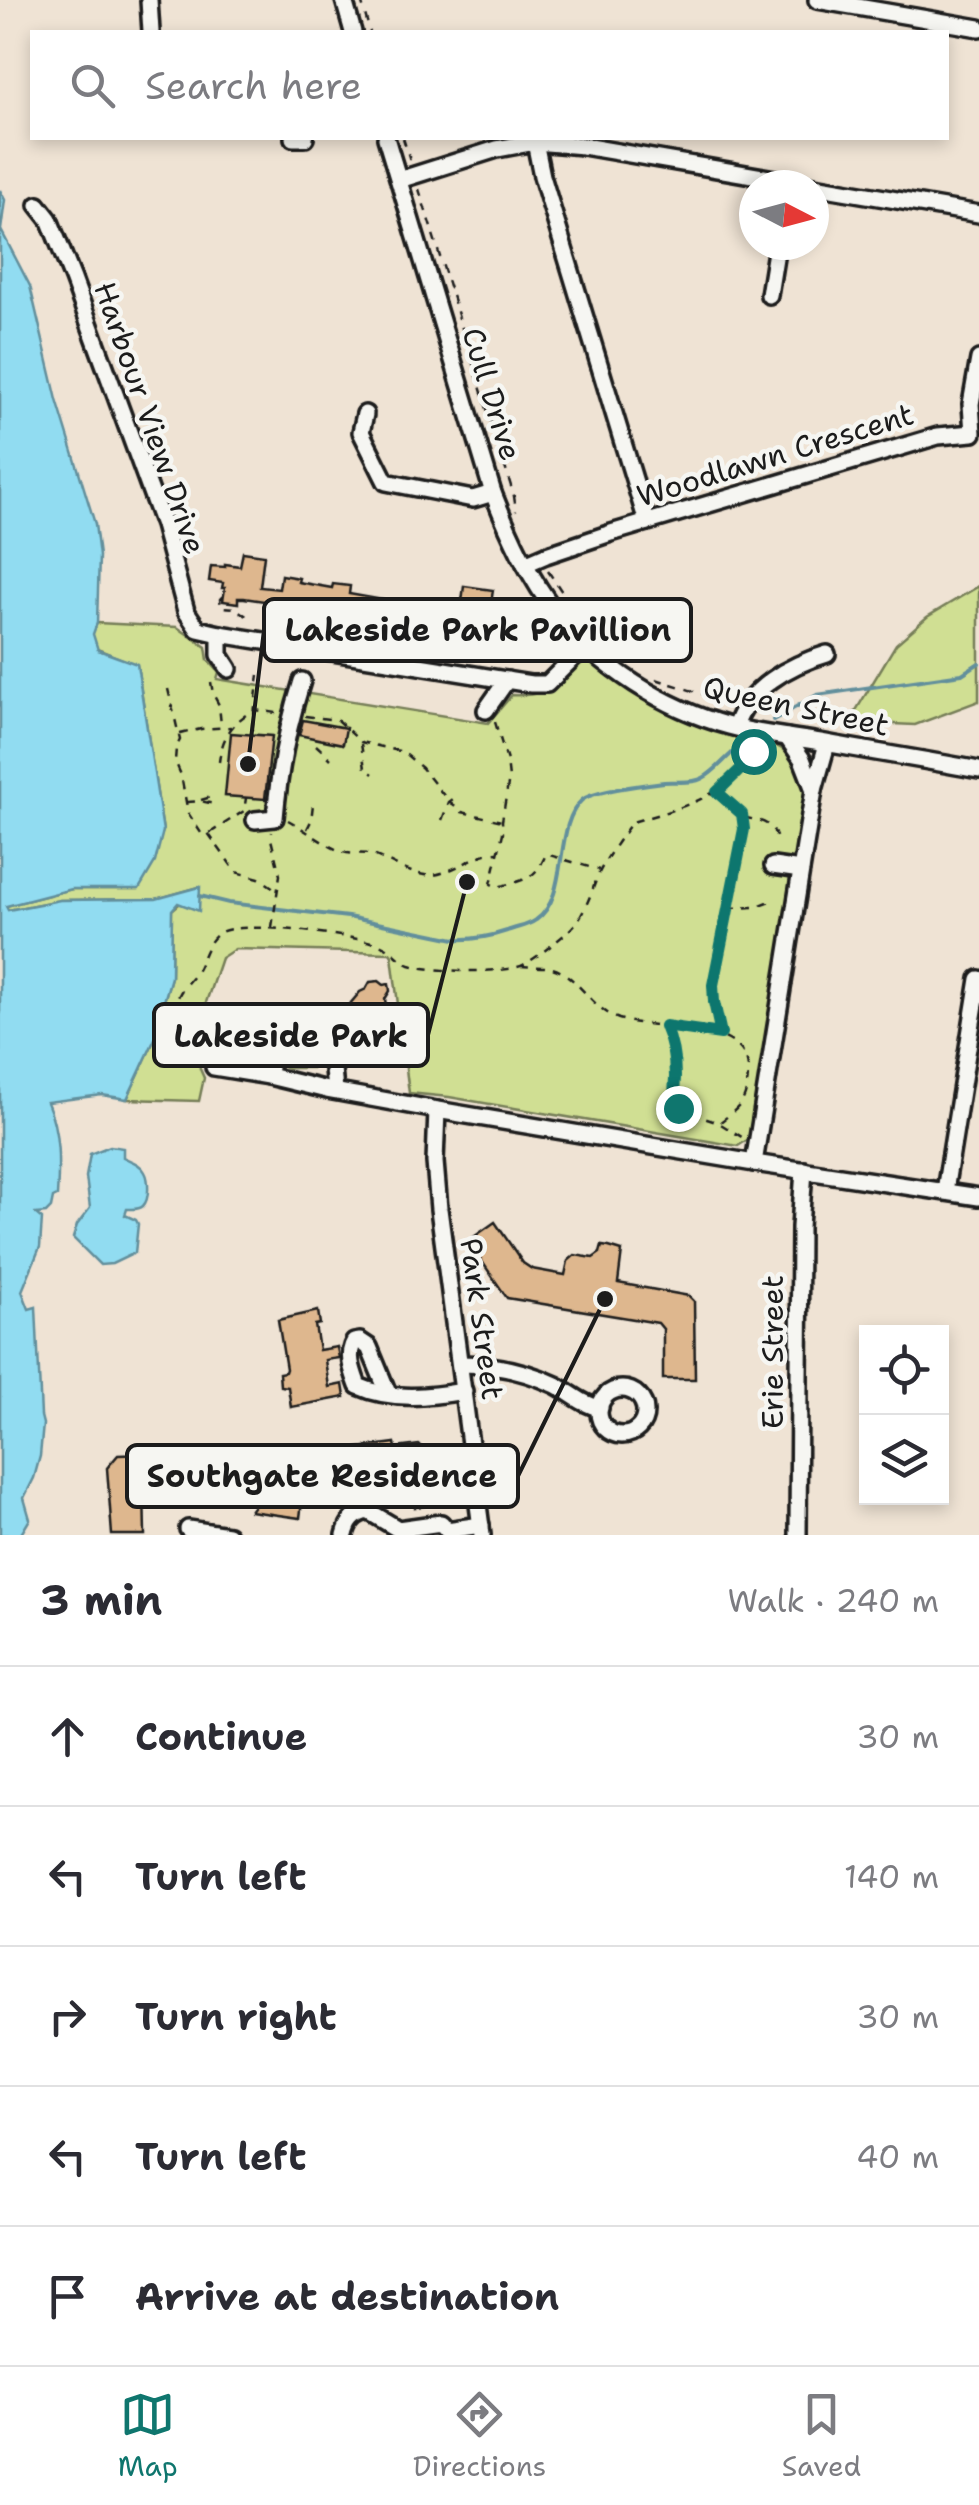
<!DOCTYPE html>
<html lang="en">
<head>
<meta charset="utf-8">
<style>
	:root { --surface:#fff; --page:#f7f7f7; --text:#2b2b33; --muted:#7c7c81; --line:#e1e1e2; --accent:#0f766e }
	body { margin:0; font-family:"Shantell Sans",sans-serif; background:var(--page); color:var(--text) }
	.controls { position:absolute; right:30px; bottom:30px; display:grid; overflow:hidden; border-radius:0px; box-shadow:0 5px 15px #0003 }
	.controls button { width:90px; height:90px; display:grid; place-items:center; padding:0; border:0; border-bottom:2px solid var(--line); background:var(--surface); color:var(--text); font:50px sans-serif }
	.compass { position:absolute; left:739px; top:170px; width:90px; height:90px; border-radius:50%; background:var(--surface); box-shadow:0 5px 15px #0003; rotate:96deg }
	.stop { position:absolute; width:30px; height:30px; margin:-22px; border:8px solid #0f766e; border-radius:50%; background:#fff }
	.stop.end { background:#0f766e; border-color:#fff; box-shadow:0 2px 10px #0008 }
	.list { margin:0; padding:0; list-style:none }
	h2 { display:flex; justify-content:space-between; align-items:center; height:130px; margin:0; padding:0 40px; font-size:42px }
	h2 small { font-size:32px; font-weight:400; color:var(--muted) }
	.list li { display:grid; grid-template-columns:65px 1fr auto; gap:30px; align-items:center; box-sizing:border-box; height:140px; padding:0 40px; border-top:2px solid var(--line) }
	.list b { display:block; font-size:38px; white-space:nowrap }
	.list em { font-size:32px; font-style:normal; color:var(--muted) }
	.icon { flex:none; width:55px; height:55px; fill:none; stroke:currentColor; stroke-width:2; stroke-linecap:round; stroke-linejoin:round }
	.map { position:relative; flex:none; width:979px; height:1535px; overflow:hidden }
	.search { position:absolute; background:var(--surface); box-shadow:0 5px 15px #0003; left:30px; right:30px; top:30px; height:110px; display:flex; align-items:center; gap:25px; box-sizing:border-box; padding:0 35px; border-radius:0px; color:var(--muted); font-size:38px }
	.sheet { height:830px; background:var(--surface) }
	nav { display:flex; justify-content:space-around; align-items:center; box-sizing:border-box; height:140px; border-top:2px solid var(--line); background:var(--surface); font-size:28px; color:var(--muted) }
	nav a { display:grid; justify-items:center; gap:5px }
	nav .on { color:var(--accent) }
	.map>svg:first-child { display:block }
	.green { fill:#d0df93; stroke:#767e58; stroke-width:2.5 }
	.water { fill:#91dcf1; stroke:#628f9c; stroke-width:2.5 }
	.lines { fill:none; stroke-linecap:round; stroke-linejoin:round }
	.stream { stroke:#628f9c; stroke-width:4 }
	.building { fill:#deb78e; stroke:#1c1c1c; stroke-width:2.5 }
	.minor-casing { stroke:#1c1c1c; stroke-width:22 }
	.path { stroke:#1c1c1c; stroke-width:2.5; stroke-dasharray:8 8; stroke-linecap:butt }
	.minor { stroke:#f6f6f2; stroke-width:15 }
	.route { stroke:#0f766e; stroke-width:12 }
	.labels { text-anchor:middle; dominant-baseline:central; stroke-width:9; stroke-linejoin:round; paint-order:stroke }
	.street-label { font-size:30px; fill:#1c1c1c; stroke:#f6f6f2 }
	.leader { fill:none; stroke:#1c1c1c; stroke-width:4 }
	.callout-dot { fill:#1c1c1c; stroke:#f6f6f2; stroke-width:4 }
	.callout { fill:#f6f6f2; stroke:#1c1c1c; stroke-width:4 }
	.callout-label { font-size:32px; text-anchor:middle; font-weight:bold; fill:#1c1c1c }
</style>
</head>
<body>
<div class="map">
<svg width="979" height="1535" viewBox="0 0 979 1535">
	<rect width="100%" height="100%" fill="#efe3d4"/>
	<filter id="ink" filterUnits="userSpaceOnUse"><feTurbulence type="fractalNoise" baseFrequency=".01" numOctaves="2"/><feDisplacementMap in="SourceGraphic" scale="20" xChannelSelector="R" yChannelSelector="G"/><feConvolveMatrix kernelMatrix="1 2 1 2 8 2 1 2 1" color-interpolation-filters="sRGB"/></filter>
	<g filter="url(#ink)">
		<!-- green -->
		<g class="green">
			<path d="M979 586V701L915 725 849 722 896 644 927 617Z"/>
			<path d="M97 623 177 627 206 647 208 660 219 672 217 679 488 723 512 695C529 696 545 694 559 683 570 674 576 662 591 661 628 687 663 714 707 728 728 734 755 735 775 745 795 754 805 776 805 797L754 1124 749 1139 738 1146 449 1097 409 1093 392 956 390 953 235 949 221 958 196 1032 201 1053 199 1061 200 1069 204 1078 199 1101 127 1099 159 1030 160 1015 171 977 172 910 199 887 156 899 60 900 8 910 6 906 72 889H138L163 831 137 665 97 649 92 634Z"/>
			<path d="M293 1030C296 1030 308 1030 310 1031 324 1037 320 1060 312 1068H288L281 1065C278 1051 279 1037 293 1030Z"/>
		</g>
		<!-- water -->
		<g class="water">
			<path d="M0 190 5 200 1 230 30 286 57 400 95 524 99 556 97 623 93 634 98 650 137 664 163 831 155 862 139 889H72L6 906 8 910 60 900 156 899 200 887 199 911 178 903 172 910 171 977 160 1015 159 1030 127 1099 102 1095 47 1102C60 1132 59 1164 57 1196L53 1198 51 1208 46 1213 36 1214 42 1219 40 1247 22 1291 29 1309 36 1307 41 1416 43 1424 40 1456 34 1478 24 1498 30 1519 21 1534 27 1535H0Z"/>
			<path d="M110 1146 123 1148V1157C131 1161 141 1164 145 1172 149 1179 150 1199 143 1206 139 1210 132 1209 127 1209L125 1215 136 1220 138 1224 135 1253 112 1264 100 1265 73 1238 77 1225 90 1208 86 1177 90 1154Z"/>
		</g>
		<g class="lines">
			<!-- stream -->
			<g class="stream">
				<path d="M773 720 817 695 962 674 979 663"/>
				<path d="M200 896 229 903 348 917 455 939C474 940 489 937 507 931 517 927 528 926 536 920 570 897 553 826 582 800 592 791 648 784 664 782 676 781 693 784 703 778 713 773 723 761 732 753"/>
			</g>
		</g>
		<!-- building -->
		<g class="building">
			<path d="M243 552 264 555 260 587 279 589 281 575 299 578 298 582 332 588 333 584 350 586 349 594 417 606 416 612 460 616 464 586 493 590 490 610 499 612 498 618 511 622 509 628 527 633 523 649 473 634V638L460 636 399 624 270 605 271 602 244 598H238V603L223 601 225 588H222L223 583 209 581 211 566 225 567V564L240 566Z"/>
			<path d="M303 720 346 728 343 744 299 735Z"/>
			<path d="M231 733 272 736 265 799 225 796Z"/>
			<path d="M379 981 384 985 389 984 390 991 385 999 395 1064 367 1068 366 1062 358 1063 350 1004 360 992 366 989 370 982Z"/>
			<path d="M495 1222 523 1263 532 1269 565 1275 568 1261 575 1255 593 1258 600 1253 602 1246 609 1247 622 1251 618 1283 689 1296 694 1301 695 1379H663V1329L658 1323 507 1298 468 1241Z"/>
			<path d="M318 1311 320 1324 315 1325 319 1350 337 1347 339 1358 325 1360 329 1387 343 1384 345 1397 291 1407 288 1387 280 1386 279 1373 285 1372 286 1369 278 1320Z"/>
			<path d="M395 1443 396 1448 419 1445 445 1466 449 1503 415 1507 414 1494 427 1492 390 1463 393 1479 377 1481V1486L344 1490V1486L311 1490 304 1485 300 1518 250 1511 263 1493H257L269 1466 282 1471 292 1457Z"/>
			<path d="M171 1453V1455H181V1459L199 1458 201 1487 144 1489 145 1535H112L107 1468 118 1455Z"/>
		</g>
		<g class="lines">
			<defs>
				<g id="minor">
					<path d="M149 0 151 32"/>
					<path d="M344 0 353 32"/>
					<path d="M817 0 979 28"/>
					<path d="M293 138H305"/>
					<path d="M386 138 493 493C510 536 529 578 558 615 600 668 664 708 729 726 758 734 790 737 820 742 873 752 926 760 979 770"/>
					<path d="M535 142 542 176 647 522"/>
					<path d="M399 180 497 149 535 142 583 146 810 185"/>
					<path d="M814 186 979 214"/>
					<path d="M38 205 49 219 73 279 163 525 186 611 198 629 220 634 531 684H547L586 645"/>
					<path d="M769 295 777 245"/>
					<path d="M365 414 361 432 386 482 473 499 493 493"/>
					<path d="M525 564 546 555 611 533 938 436 973 433 971 404 979 359"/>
					<path d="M220 634V655L229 669"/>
					<path d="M486 710 507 680"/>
					<path d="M735 727C748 688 789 665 827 654"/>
					<path d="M787 737 802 759 814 790"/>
					<path d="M255 820 275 818C279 769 287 728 302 681"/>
					<path d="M773 866 801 870"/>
					<path d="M214 1067 269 1076 327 1090 437 1110 754 1163 979 1197"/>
					<path d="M269 1076 275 1023 329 1024 335 1091"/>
					<path d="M437 1110 435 1162 439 1209 482 1535"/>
					<path d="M754 1163 814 790 827 744"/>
					<path d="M945 1191 979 979"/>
					<path d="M460 1364C494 1364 526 1371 556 1385 571 1393 583 1405 600 1408"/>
					<circle cx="622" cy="1412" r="23"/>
					<path d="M388 1393 369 1347 360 1341 354 1342C346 1355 353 1372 358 1386 391 1401 429 1397 464 1391"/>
					<path d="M188 1529 228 1535"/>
					<path d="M345 1535C348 1522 354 1514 368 1511L398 1529 441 1523 447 1530 481 1525"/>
					<path d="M798 1535 800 1227 804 1170"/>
				</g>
			</defs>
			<!-- minor casing -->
			<use href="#minor" class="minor-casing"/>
			<!-- path -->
			<g class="path">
				<path d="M361 0 370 32"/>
				<path d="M403 138 410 160"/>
				<path d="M419 189 514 496 516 511"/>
				<path d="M548 571 572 607 609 646"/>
				<path d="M223 596 220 599 221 607 235 608 248 617"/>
				<path d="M275 610H282L283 607"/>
				<path d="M371 620 370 624 383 626"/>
				<path d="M388 627 402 629 403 625"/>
				<path d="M491 635 490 644 516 650"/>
				<path d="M656 679 730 703"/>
				<path d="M211 682 213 694 219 705 221 725"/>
				<path d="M168 689 180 740 176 748 175 761 181 775 188 813 201 833H208L236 872 259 878 277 890"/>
				<path d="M305 716 337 720 361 742 403 752 422 768 449 802 462 812 502 821"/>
				<path d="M495 722 507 761 509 778 502 821 503 833 491 884 497 887C523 880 535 881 546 854L599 870"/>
				<path d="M252 730 259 675"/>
				<path d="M180 734 201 729 231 727"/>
				<path d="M361 744 365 768 373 774"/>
				<path d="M316 745 331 759"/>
				<path d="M219 762C222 737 232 722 254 710L277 713"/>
				<path d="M718 793 742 814 745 829 713 985 714 1002 721 1034"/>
				<path d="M201 800 211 797"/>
				<path d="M187 802 200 801 214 804"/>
				<path d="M744 818C760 820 773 822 777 840"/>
				<path d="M288 820C304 829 326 846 343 852 352 855 363 852 373 855 392 862 412 877 433 875 456 872 476 852 499 852"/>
				<path d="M442 820 449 802 457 796"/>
				<path d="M307 829 311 821 313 804"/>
				<path d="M210 833 244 811 246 798"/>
				<path d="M729 908 755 907 768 902 769 899"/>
				<path d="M272 927 280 875 271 839 272 832"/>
				<path d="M521 966C531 967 543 966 552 968 578 975 590 1008 619 1019 654 1031 751 1019 748 1073 747 1102 741 1106 719 1123"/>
				<path d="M666 1028 672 1042 676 1105 683 1111 719 1123 745 1139"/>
				<path d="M198 1055H177C172 1036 172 1014 179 995 183 986 192 979 197 970 204 957 207 940 221 932 242 920 354 936 379 944 392 948 398 960 410 965 430 972 506 974 523 965 538 957 567 934 577 922 587 907 592 890 599 873 608 855 620 838 632 822 679 808 732 797 754 748"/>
			</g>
			<!-- minor -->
			<use href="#minor" class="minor"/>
		</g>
	</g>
	<g class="lines" filter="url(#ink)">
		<!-- route -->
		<path class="route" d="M678 1108C672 1097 675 1088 675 1076 675 1058 672 1042 665 1026L721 1034 714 1002 713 985 744 829 742 814 717 792 744 766 753 751"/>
	</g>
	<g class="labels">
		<!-- street labels -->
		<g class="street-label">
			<text transform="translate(492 394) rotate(73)">Cull Drive</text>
			<text transform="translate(150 418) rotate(71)">Harbour View Drive</text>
			<text transform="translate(775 455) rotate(-17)">Woodlawn Crescent</text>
			<text transform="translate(796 706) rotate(12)">Queen Street</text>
			<text transform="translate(482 1319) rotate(82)">Park Street</text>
			<text transform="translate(772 1352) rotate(-90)">Erie Street</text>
		</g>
	</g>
	<!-- callouts -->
	<path class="leader" d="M248 764L264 630M467 882L428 1035M605 1299L518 1476"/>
	<g class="callout-dot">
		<circle cx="248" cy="764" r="10"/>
		<circle cx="467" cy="882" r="10"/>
		<circle cx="605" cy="1299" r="10"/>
	</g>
	<g class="callout">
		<rect x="264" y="599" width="427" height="62" rx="10"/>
		<rect x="154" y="1004" width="274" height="62" rx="10"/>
		<rect x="127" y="1445" width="391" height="62" rx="10"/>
	</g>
	<g class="callout-label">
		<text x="478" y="641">Lakeside Park Pavillion</text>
		<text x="291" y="1047">Lakeside Park</text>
		<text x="322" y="1487">Southgate Residence</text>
	</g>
</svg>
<div class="controls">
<button><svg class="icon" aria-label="locate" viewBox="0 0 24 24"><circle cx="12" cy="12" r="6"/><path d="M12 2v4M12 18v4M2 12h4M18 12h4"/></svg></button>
<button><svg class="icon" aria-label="layers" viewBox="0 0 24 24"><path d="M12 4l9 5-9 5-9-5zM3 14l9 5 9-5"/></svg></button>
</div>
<svg class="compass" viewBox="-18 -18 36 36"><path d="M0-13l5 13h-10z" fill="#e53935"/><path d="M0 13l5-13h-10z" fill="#7c7c81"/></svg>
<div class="stop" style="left:753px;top:751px"></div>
<div class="stop end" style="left:678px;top:1108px"></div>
<div class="search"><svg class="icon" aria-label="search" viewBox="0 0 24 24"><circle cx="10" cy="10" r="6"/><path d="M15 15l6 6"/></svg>Search here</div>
</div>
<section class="sheet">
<h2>3 min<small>Walk · 240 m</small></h2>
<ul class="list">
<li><svg class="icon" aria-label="ahead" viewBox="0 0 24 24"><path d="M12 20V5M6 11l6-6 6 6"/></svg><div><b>Continue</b></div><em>30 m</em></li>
<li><svg class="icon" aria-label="left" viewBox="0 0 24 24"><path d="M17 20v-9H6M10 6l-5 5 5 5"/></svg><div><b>Turn left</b></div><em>140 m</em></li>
<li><svg class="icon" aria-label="right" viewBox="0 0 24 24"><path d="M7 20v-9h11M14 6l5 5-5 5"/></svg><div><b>Turn right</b></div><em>30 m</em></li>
<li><svg class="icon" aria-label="left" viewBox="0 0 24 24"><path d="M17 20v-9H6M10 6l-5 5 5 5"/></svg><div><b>Turn left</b></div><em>40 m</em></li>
<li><svg class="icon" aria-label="arrive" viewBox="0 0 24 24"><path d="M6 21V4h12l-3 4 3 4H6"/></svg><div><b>Arrive at destination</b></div></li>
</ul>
</section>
<nav>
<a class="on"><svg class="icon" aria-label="map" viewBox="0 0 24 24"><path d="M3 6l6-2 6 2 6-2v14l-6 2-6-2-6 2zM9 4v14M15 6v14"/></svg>Map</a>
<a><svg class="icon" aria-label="directions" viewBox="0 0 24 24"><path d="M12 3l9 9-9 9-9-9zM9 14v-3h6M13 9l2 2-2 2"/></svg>Directions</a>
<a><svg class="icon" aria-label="saved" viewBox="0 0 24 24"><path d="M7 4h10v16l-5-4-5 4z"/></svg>Saved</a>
</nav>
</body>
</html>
